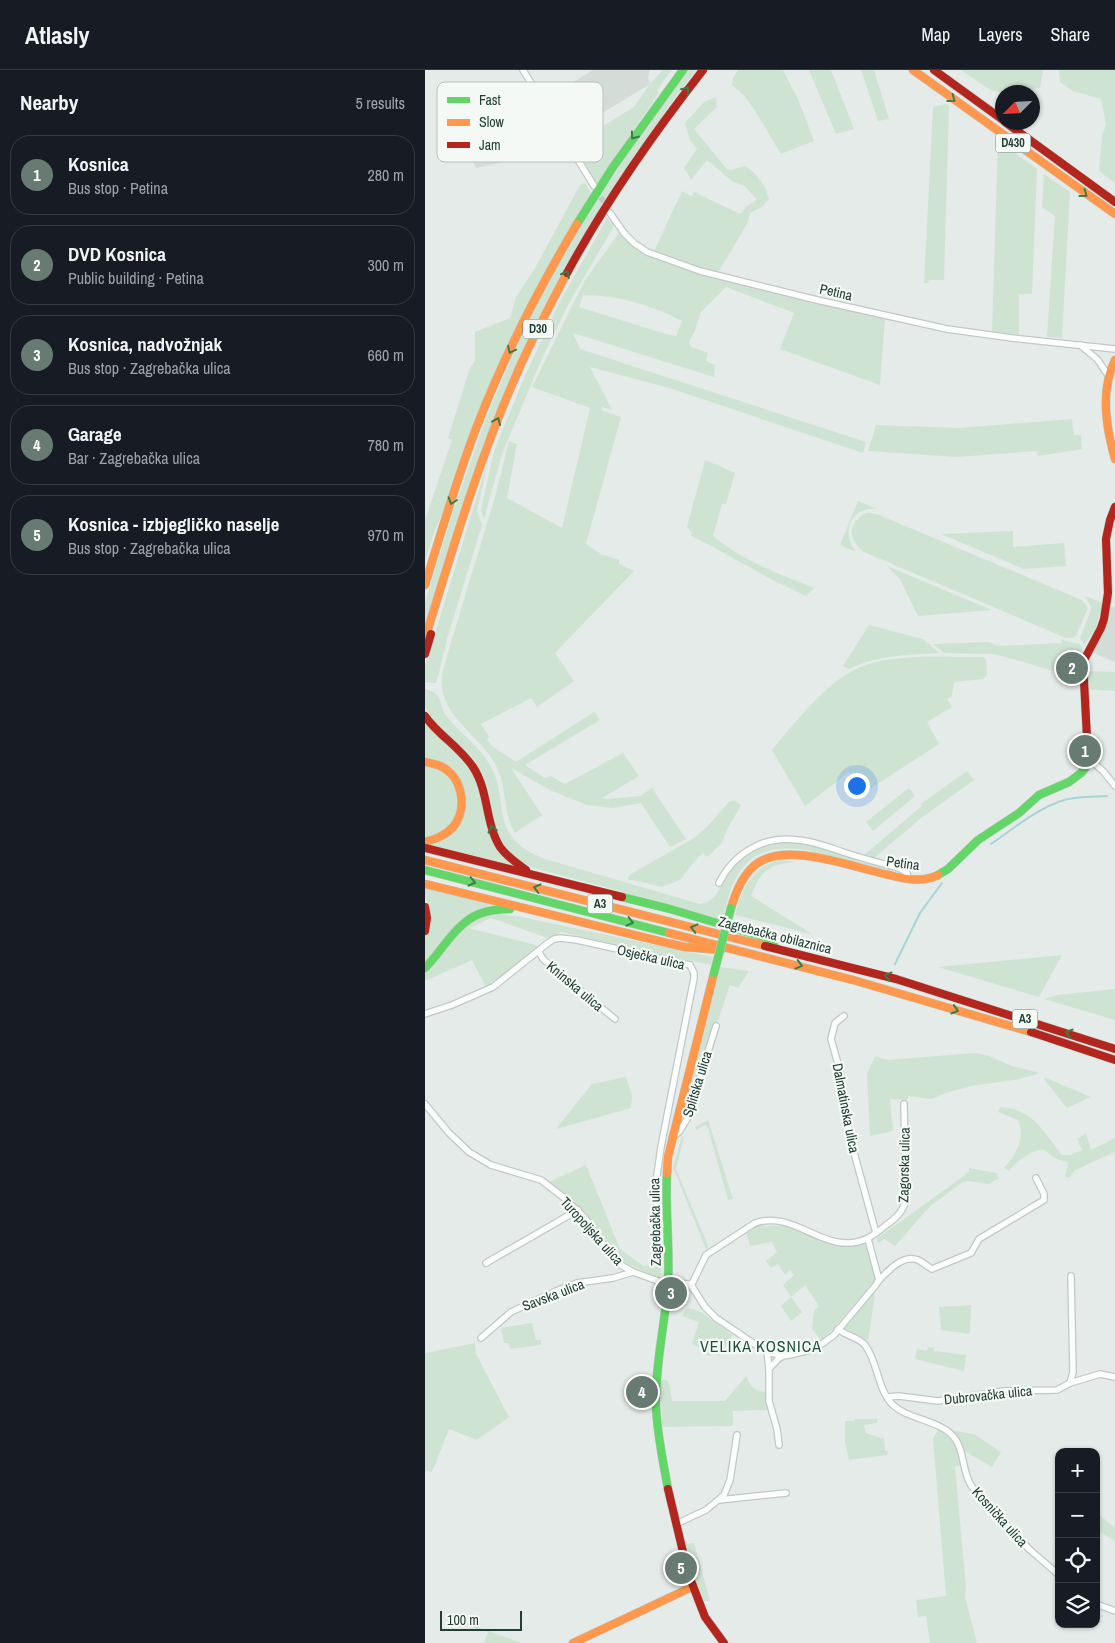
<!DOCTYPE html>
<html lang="en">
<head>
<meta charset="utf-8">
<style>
	:root { --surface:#171b24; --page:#20242c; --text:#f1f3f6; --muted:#9ea1a6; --line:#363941; --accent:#677b73 }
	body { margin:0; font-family:"Archivo Narrow",sans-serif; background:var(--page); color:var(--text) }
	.controls { position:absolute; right:15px; bottom:15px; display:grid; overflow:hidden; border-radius:10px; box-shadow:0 1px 4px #0004 }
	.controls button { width:45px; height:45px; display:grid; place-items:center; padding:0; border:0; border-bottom:1px solid var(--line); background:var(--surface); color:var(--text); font:25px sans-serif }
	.compass { position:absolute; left:570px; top:15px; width:45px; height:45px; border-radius:50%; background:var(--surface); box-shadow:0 1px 4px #0004; rotate:246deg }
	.scale { position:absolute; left:15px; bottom:12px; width:82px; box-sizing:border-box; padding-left:5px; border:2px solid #233e34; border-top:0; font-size:14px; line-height:18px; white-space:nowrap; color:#233e34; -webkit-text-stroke:4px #f4f9f6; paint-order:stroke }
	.you { position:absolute; left:431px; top:715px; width:18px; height:18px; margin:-12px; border:4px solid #fff; border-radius:50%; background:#1a73e8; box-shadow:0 0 0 8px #1a73e833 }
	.badge { display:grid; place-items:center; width:32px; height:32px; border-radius:50%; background:var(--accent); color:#fff; font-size:16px; font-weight:700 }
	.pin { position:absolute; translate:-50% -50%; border:2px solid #fff; box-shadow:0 1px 5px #0006 }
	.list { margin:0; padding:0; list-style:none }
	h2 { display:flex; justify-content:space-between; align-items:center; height:65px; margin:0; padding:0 20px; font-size:21px }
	h2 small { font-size:16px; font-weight:400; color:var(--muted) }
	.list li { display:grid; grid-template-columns:32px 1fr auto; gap:15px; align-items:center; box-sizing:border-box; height:80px; margin:0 10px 10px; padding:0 10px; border:1px solid var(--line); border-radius:20px }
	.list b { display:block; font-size:19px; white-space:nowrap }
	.list p { margin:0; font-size:16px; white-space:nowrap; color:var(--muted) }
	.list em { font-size:16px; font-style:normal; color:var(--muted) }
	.icon { flex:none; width:28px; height:28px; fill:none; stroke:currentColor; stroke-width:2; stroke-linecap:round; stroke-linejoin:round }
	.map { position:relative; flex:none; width:690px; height:1573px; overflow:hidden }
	header { display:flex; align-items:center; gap:30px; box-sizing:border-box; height:70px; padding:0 25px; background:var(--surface); border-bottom:1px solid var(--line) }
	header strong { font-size:24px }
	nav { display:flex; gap:28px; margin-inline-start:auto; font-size:18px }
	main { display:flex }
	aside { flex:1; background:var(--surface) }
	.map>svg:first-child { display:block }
	.built { fill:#d3dcd7 }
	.green { fill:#cfe3d3; fill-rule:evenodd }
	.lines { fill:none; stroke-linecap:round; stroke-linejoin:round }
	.stream { stroke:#a7d5d7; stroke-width:2 }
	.street-tunnel { stroke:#bec8c4; stroke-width:5.5; stroke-dasharray:5.5 3; stroke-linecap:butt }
	.street-casing { stroke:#c2c8c5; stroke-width:8 }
	.fast-casing { stroke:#c1c8c5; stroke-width:9 }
	.slow-casing { stroke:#c1c8c5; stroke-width:9 }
	.jam-casing { stroke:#c1c8c5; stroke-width:9 }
	.street { stroke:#fbfcfc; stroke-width:5.5 }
	.fast { stroke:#63d668; stroke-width:8 }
	.slow { stroke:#ff974d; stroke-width:8 }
	.jam { stroke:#b3261e; stroke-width:8 }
	.fast-bridge-casing { stroke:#c1c8c5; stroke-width:9; stroke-linecap:butt }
	.fast-bridge { stroke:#63d668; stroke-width:8 }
	.oneway { stroke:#3d7b49 }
	.labels { text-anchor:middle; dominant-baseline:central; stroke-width:4.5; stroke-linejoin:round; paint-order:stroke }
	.shield { fill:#f4f9f6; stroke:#62766e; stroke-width:1 }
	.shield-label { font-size:12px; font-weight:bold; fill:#233e34 }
	.street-label { font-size:14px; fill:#233e34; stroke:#f4f9f6 }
	.quarter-label { font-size:16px; letter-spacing:1px; fill:#1f503f; stroke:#f4f9f6 }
	.key { fill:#f4f9f6; stroke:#b5c1bc; stroke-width:1 }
	.key-label { font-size:14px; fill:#233e34 }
</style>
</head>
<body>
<header>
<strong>Atlasly</strong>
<nav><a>Map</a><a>Layers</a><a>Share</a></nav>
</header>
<main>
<aside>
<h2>Nearby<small>5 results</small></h2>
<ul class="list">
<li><span class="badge">1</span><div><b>Kosnica</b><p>Bus stop · Petina</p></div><em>280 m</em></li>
<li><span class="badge">2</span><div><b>DVD Kosnica</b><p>Public building · Petina</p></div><em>300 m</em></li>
<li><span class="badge">3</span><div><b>Kosnica, nadvožnjak</b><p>Bus stop · Zagrebačka ulica</p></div><em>660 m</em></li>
<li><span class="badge">4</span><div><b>Garage</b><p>Bar · Zagrebačka ulica</p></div><em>780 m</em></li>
<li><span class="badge">5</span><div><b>Kosnica - izbjegličko naselje</b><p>Bus stop · Zagrebačka ulica</p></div><em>970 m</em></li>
</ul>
</aside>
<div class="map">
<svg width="690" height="1573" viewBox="0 0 690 1573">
	<rect width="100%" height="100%" fill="#e5ebe8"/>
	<!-- built -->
	<g class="built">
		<path d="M168 0H225L223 8 225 14 141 65 119 30Z"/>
		<path d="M120 41 143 78 51 98 36 60Z"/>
		<path d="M685 536 690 538V592L666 582 680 558Z"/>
	</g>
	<!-- green -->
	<g class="green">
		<path d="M238 0H247L232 20 234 23 172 114 147 75 209 37 225 14Z"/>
		<path d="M262 0H271L244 36 142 193 108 258 88 302 0 556V532L28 442 60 351 90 279 109 240 145 173 211 71Z"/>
		<path d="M313 0H358L373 29 389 71 356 84C346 69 323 22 307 16L308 8Z"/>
		<path d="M384 0H406L429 59 411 64Z"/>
		<path d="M436 0H449L464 49 453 51Z"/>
		<path d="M536 0H618L615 18 577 23 565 20Z"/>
		<path d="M634 0H690V113L674 101 677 66 681 55 676 29 648 21 635 12Z"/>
		<path d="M291 27 292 37 269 59 302 99 306 100 320 96C333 104 340 115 344 129L337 137 325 143 323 152 296 198 289 206 386 233 460 248 455 315 355 279 369 243 301 217 276 242 269 263 264 272 266 277 283 283 281 291 290 295 289 307 148 263 155 279 441 372 438 383 244 318 165 297 187 340 177 337 176 340 196 347 161 474 176 484 194 490V494L209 501 130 583 149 611 112 637 106 628 56 654 64 667 62 670 67 676 91 692 169 642 175 650 100 695 120 708 126 706 140 714 198 683 214 706 177 728 184 729 215 726 227 718 261 769 245 777 216 733 188 738 162 735 127 721 86 698 117 745 90 763C78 744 82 721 73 700 60 667 13 648 17 608 17 601 20 595 21 589L70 427 84 371 92 374 82 428 137 458 165 338 107 317 160 210 194 163 212 180 259 199 263 193 229 181 257 121 267 126 269 122 315 144 322 136 332 130 320 116 308 112 282 90 266 110 259 98 272 79 265 70 260 53 279 32ZM158 225C192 225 227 235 257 251L251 266 241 264 154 237Z"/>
		<path d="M521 34 524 36 519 210H504L503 213H499L508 37Z"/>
		<path d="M573 71 612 99 607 224H594V264L567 262Z"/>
		<path d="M619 104 645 122 637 268 622 267 630 146 617 137Z"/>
		<path d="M160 113 166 123 112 216 9 463 0 491V450L27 370 23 368 45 298 50 291V262L85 248 91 227 109 200 155 115Z"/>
		<path d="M184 146 189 153 188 158 144 233 118 286 77 384 59 449 56 440 69 381 99 308 133 235 182 148 187 154Z"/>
		<path d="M647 349 649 365H656L657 379 613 386 612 381 532 387 443 381 451 355 534 358Z"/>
		<path d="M64 387 52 441 57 455 22 569 12 611 10 613 0 612V596Z"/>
		<path d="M280 390 310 403 301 434H297L288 466C320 492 352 503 389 518L381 526 344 508 288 477 266 466 267 463 262 457Z"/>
		<path d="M433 431 453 439C426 436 415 462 431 482L415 475Z"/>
		<path d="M441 443H446L454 445 657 530 663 538 651 566 648 568H641L439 482C423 470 422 453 441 443Z"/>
		<path d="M588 461V477L639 473 641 496 599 499 516 464Z"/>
		<path d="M462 496 567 540 493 546 475 509Z"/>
		<path d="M660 526 678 533 671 558 659 575 655 568 665 543 666 537Z"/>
		<path d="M444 555 498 569 514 583C484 585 452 585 424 599L418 596Z"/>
		<path d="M636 570 654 574 658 578 654 587 644 586 641 605 599 592 568 584 519 583 508 574 564 572 573 576 637 573Z"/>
		<path d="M558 587 561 589 562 605 558 609 529 612 527 626 522 629 527 637 502 652 514 674 440 722 424 702 380 736 347 680C370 653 398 616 429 600 463 582 520 588 558 587Z"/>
		<path d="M661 601 690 602V621L661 619Z"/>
		<path d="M0 619C20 624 12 633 22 647 37 666 59 679 69 703 74 715 75 728 77 741 81 769 96 779 120 789L275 834C294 831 295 814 305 801 323 775 352 769 382 774L477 803C457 799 437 794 417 789 379 779 335 765 311 808 303 821 301 838 297 852L180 817 109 798C52 774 80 723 46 686 31 670 7 657 0 635 0 630 0 624 0 619Z"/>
		<path d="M0 652 44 697 87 795 5 775C39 763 38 752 40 720L0 688Z"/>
		<path d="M0 695 18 701 32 718 34 737 24 757 0 769Z"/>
		<path d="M542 701 549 710 496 748 449 788 439 785 497 736 496 734Z"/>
		<path d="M484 718 490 726 448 761 441 752Z"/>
		<path d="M309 730 316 735 303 758 296 774 282 787 278 783 273 787 255 810 237 817 203 809 204 805 269 768 282 757 304 732Z"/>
		<path d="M355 790 372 792C344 794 336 800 326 826L387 864 310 845C316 820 328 796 355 790Z"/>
		<path d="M0 818 68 835 60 838 0 893V868L3 863V835L0 828Z"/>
		<path d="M74 842 80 845 96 847 288 887 286 895 136 862 125 869 66 848 44 858 114 876 85 900 61 917 47 890 0 911V902L38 859 47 851Z"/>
		<path d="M637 885 614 927 513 897Z"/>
		<path d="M295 897 324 901 313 918 305 915 292 954 289 953 260 1048 252 1060Z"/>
		<path d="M690 919V950L619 929 632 925Z"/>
		<path d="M550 983 564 986 587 996 615 1003 594 1009 547 1016 524 1022 506 1029 483 1026 482 1030 465 1029 468 1061 445 1066 442 1004 450 986 462 990Z"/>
		<path d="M201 1007 207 1025 206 1038 131 1059 167 1014Z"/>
		<path d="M621 1008 666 1027 642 1038 619 1009Z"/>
		<path d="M575 1037C607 1038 619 1062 637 1085H646L657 1080 652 1069 661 1063 666 1080 690 1068V1082L650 1100 644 1108 640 1107 643 1093C639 1090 636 1091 632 1089 626 1087 624 1081 618 1080 609 1078 589 1093 584 1101L579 1098C591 1085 601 1068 593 1050L573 1042Z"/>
		<path d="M283 1050 308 1129 303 1130 283 1058 280 1055 271 1060 270 1057Z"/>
		<path d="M257 1066 259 1067 251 1099 282 1173 283 1179H281L248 1097Z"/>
		<path d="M161 1095 195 1179 218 1196 228 1195 231 1191 226 1178H231L237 1176 236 1205 234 1207 230 1206 198 1192 154 1137 124 1112Z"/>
		<path d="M544 1098 571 1103 574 1108 564 1114 543 1111 538 1112 505 1136 470 1176 459 1169 454 1173 451 1169 539 1106 544 1101Z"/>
		<path d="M334 1154 336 1156H367L408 1174C419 1176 432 1170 442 1175L451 1203 450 1210 408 1259 396 1270 387 1259 389 1241 394 1236 380 1215 366 1227 377 1242 366 1251 356 1236 366 1227 358 1215 369 1205 365 1200 360 1205 353 1194 346 1198 341 1191 352 1182 347 1172 325 1176 321 1161Z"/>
		<path d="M447 1223 450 1224 443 1271 437 1269 419 1259 420 1254Z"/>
		<path d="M546 1235 545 1264 516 1260 514 1237Z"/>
		<path d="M264 1238 276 1242 308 1265 294 1286 287 1283 285 1286 277 1283 279 1279 267 1274 274 1252 257 1246 261 1239Z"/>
		<path d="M107 1253 111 1270H116V1275L85 1279 83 1273H79L76 1258Z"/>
		<path d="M50 1273 51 1284 84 1347 52 1370 24 1359 7 1402 1 1400 0 1402V1283Z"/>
		<path d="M503 1277 509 1278V1281L541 1285 539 1301 490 1289 492 1279 502 1281Z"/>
		<path d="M321 1306C326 1317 329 1321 341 1322L342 1340 308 1341V1356L237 1357 235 1310H242L245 1316 247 1331H300Z"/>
		<path d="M430 1349H452V1353L439 1355 441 1363 456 1368H459L460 1381H463L462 1385 424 1390 420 1372V1351H429Z"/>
		<path d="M514 1359C529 1368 534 1378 536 1395L530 1397 541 1517 540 1527 552 1573H505L501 1546 493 1547 491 1530 521 1526 508 1368Z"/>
		<path d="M524 1360 549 1364 576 1382 567 1397 538 1380Z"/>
		<path d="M671 1442 690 1458V1471L671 1460Z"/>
		<path d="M269 1473 285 1531H279L271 1511 260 1474Z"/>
		<path d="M39 1552 97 1573H59L63 1562 39 1555Z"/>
	</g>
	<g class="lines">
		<!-- stream -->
		<g class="stream">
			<path d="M566 774C588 759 613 738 639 730 653 726 668 727 682 726"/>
			<path d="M470 894 495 843 517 813"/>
		</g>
		<!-- street-tunnel -->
		<path class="street-tunnel" d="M171 120 182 137"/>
		<defs>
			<g id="street">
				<path d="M98 0 169 116"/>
				<path d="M185 143 199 163 209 173 222 182 275 201 392 230 522 259 587 268 690 279"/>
				<path d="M655 275 672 289 683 305"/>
				<path d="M663 688 678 701 690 716"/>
				<path d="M294 813C309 783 339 765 373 770 388 771 403 777 418 782 436 788 455 793 474 798L482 803 483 809"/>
				<path d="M113 881 119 890 190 949"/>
				<path d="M0 944 27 935 68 917 123 873 129 869 135 868 152 870 265 895 269 903V908L236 1077 232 1105V1148L235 1153 241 1156"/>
				<path d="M419 946 410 953 406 969 415 1001 425 1068 451 1163"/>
				<path d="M0 1034 24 1063 44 1082 66 1095 116 1110 138 1127 160 1148 183 1181 194 1194 208 1202 233 1211 264 1214 268 1218 280 1237 291 1248 334 1277 346 1283 358 1286 365 1285 385 1280 394 1276 409 1265 450 1216 454 1210 443 1169"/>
				<path d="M247 1068 254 1062 262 1049 291 956"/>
				<path d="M61 1193 153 1140"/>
				<path d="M454 1210C464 1200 478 1184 493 1190 498 1192 501 1196 507 1199L546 1183 554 1169 619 1130V1124L611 1108"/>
				<path d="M266 1216 281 1185 330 1153C370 1139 401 1187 441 1169 448 1166 454 1161 460 1156 470 1149 478 1142 481 1130L479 1034"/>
				<path d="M413 1259C421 1266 433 1267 440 1275 453 1292 452 1318 467 1334 484 1351 517 1349 531 1370 540 1384 537 1403 547 1417L604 1479 634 1505"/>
				<path d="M56 1268 86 1242 131 1221 152 1213 188 1208 208 1202"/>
				<path d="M342 1281 344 1299V1331L352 1359 354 1375"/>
				<path d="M344 1299 353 1289 358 1286"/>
				<path d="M645 1313 675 1304 690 1307"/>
				<path d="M462 1327 474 1326 513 1331 579 1321 632 1320 645 1313 648 1302 646 1206"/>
				<path d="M294 1430 361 1423"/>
				<path d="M251 1454 281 1440 299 1425 305 1410 312 1365"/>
				<path d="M671 1534 690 1541"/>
			</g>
			<g id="fast">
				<path d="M152 154 188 97 258 0"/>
				<path d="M0 800 244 863"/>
				<path d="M513 805 523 799 553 770 594 743 614 725 644 712 656 703 661 697 663 688 662 668"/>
				<path d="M197 827 245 839 342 868 351 878"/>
				<path d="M0 898C17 881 31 853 54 844 64 840 75 839 85 839"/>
				<path d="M242 1103C240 1140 245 1177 243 1214 240 1254 230 1295 231 1336 232 1364 238 1391 243 1419"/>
			</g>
			<g id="slow">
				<path d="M488 0 690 144"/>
				<path d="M690 290C675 321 681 357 690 389"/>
				<path d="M0 515C16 462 32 408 52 356 79 286 114 218 152 154"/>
				<path d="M0 569C27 481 53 392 90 308 105 272 124 237 142 203"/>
				<path d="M0 692C5 693 11 694 15 696 38 706 43 739 28 757 20 766 10 769 0 772"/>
				<path d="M0 790 340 876"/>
				<path d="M0 814 242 873 260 877 296 880"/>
				<path d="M306 838C311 822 317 806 330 795 360 770 429 798 464 805 479 809 498 813 513 805"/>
				<path d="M244 863 428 910 606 962"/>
				<path d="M242 1103 243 1087 289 903"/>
				<path d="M148 1573 267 1517"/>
			</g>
			<g id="jam">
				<path d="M509 0 578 50"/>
				<path d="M580 52 690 132"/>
				<path d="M142 203C181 131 228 64 278 0"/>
				<path d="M0 584 6 564"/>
				<path d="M0 646C13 665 35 677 48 697 64 721 60 753 75 777 82 787 92 793 101 800"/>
				<path d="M662 668 658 592 676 558 679 549 683 523 681 469 685 450 690 437"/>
				<path d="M0 778 197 827"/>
				<path d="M0 837 2 848 0 861"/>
				<path d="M340 876 471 909 690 979"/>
				<path d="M606 962 690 990"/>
				<path d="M243 1419 263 1503 280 1547 299 1573"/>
			</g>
		</defs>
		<!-- street casing -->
		<use href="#street" class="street-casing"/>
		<!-- fast casing -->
		<use href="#fast" class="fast-casing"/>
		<!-- slow casing -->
		<use href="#slow" class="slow-casing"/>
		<!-- jam casing -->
		<use href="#jam" class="jam-casing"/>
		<!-- street -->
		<use href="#street" class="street"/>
		<!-- fast -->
		<use href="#fast" class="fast"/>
		<!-- slow -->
		<use href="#slow" class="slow"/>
		<!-- jam -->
		<use href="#jam" class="jam"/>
		<defs>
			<path id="fast-bridge" d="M289 903 306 838"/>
		</defs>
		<!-- fast-bridge casing -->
		<use href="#fast-bridge" class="fast-bridge-casing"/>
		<!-- fast-bridge -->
		<use href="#fast-bridge" class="fast-bridge"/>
	</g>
	<!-- one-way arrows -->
	<defs><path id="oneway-chevron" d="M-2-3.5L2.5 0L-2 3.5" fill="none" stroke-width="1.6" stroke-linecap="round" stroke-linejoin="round" transform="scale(1.25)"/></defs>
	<g class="oneway">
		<use href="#oneway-chevron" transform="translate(261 20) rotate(-51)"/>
		<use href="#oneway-chevron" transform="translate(527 29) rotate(36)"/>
		<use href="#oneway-chevron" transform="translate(209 66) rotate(126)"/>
		<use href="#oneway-chevron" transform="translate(659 124) rotate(36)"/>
		<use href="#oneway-chevron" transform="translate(141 204) rotate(-63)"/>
		<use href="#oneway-chevron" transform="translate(86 280) rotate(115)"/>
		<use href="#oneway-chevron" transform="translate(72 351) rotate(-68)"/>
		<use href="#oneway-chevron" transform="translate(27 431) rotate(108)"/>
		<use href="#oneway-chevron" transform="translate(67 759) rotate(-106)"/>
		<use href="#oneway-chevron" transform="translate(47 812) rotate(14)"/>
		<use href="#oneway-chevron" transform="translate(112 818) rotate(-166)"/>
		<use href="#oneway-chevron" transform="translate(205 852) rotate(14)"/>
		<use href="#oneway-chevron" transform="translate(269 858) rotate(-166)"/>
		<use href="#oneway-chevron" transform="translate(374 895) rotate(15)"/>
		<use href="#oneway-chevron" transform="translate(463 906) rotate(-165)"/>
		<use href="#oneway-chevron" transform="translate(530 940) rotate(16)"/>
		<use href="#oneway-chevron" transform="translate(644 963) rotate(-163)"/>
	</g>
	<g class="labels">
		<!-- shield labels -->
		<g class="shield">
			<rect x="570.5" y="63.5" width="35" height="19" rx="4"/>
			<rect x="98" y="249.5" width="30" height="19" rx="4"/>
			<rect x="162.5" y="824.5" width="25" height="19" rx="4"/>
			<rect x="587.5" y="939.5" width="25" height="19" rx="4"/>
		</g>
		<g class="shield-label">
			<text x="588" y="73">D430</text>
			<text x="113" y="259">D30</text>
			<text x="175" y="834">A3</text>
			<text x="600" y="949">A3</text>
		</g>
		<!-- street labels -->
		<g class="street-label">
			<text transform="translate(411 222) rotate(13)">Petina</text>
			<text transform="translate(478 793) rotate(8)">Petina</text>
			<text transform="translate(350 865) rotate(14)">Zagrebačka obilaznica</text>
			<text transform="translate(226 887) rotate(13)">Osječka ulica</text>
			<text transform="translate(150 916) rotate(40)">Kninska ulica</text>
			<text transform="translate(272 1014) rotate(-73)">Splitska ulica</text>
			<text transform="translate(421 1038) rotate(79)">Dalmatinska ulica</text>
			<text transform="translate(479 1095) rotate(-89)">Zagorska ulica</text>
			<text transform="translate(230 1152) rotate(-91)">Zagrebačka ulica</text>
			<text transform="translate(167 1161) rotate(48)">Turopoljska ulica</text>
			<text transform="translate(128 1225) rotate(-21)">Savska ulica</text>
			<text transform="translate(563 1325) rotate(-6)">Dubrovačka ulica</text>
			<text transform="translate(575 1447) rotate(48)">Kosnička ulica</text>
		</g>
		<!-- quarter labels -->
		<g class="quarter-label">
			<text x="336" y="1276">VELIKA KOSNICA</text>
		</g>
	</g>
	<!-- legend -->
	<rect x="12" y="12" width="166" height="80" rx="8" class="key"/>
	<rect x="22" y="27" width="23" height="6" fill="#63d668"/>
	<rect x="22" y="49" width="23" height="7" fill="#ff974d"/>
	<rect x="22" y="72" width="23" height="6" fill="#b3261e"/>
	<g class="key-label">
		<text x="54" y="35">Fast</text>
		<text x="54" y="57">Slow</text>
		<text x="54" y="80">Jam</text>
	</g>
</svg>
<div class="controls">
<button>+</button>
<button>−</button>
<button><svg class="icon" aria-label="locate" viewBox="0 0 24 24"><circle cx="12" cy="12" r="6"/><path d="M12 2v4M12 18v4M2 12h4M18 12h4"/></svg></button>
<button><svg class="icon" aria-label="layers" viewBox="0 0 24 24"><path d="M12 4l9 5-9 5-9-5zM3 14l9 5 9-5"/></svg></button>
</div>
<svg class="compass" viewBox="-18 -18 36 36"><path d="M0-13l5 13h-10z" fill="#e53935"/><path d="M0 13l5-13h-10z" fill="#9ea1a6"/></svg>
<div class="scale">100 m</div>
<div class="you"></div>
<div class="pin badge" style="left:660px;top:681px">1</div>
<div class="pin badge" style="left:647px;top:598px">2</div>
<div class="pin badge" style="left:246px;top:1223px">3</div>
<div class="pin badge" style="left:217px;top:1322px">4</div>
<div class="pin badge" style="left:256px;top:1498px">5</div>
</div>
</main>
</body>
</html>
